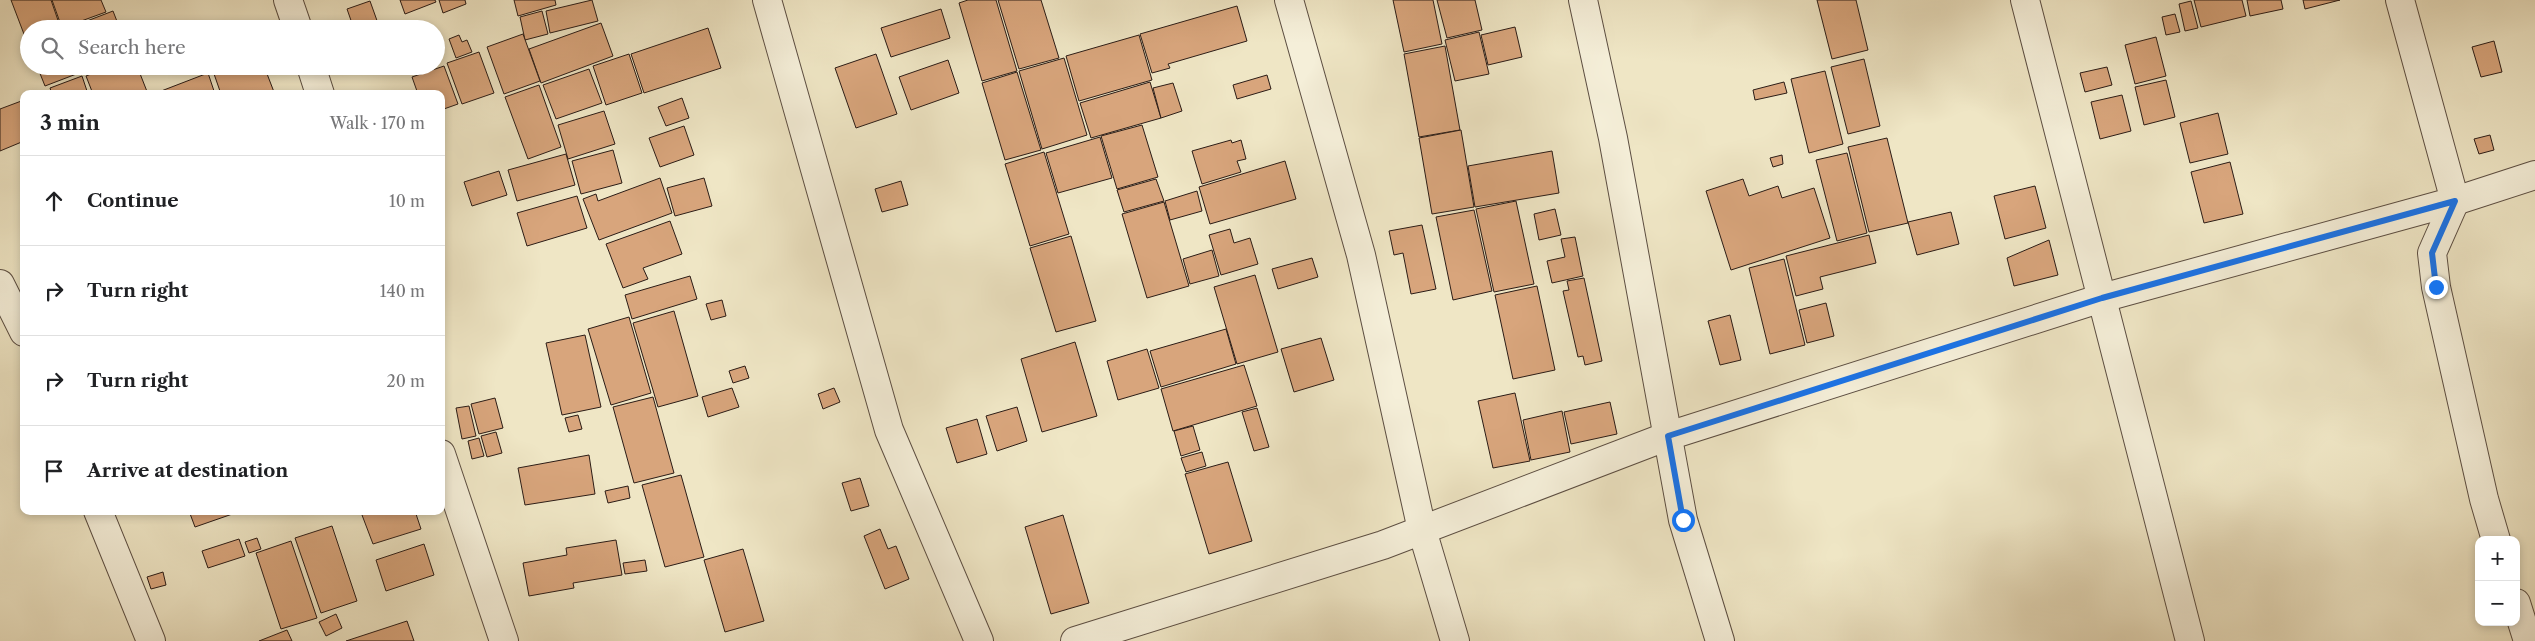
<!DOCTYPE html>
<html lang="en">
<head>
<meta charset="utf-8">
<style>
	:root { --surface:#fff; --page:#f2f2f2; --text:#202124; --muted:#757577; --line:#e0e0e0 }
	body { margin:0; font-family:"Libre Caslon Text",serif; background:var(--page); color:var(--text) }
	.controls { position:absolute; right:15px; bottom:15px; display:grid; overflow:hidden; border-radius:10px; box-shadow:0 2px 8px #0003 }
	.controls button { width:45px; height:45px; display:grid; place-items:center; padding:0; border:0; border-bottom:1px solid var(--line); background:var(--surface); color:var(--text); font:25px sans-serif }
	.stop { position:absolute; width:15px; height:15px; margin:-11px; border:4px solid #1a73e8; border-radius:50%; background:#fff }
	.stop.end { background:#1a73e8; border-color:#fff; box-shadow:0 1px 5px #0008 }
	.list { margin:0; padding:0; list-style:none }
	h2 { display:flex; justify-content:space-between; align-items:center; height:65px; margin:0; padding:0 20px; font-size:21px }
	h2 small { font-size:16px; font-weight:400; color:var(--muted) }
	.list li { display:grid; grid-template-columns:32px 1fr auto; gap:15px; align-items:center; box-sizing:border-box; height:90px; padding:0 20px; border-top:1px solid var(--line) }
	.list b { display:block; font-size:19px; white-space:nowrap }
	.list em { font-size:16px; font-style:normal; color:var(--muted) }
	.icon { flex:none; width:28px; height:28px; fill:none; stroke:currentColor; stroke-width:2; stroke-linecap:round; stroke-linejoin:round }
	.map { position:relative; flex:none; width:2535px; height:641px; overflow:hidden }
	.search { position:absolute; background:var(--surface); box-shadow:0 2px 8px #0003; left:20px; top:20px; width:425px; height:55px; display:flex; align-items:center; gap:12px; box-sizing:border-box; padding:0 18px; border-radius:28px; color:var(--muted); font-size:19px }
	.panel { position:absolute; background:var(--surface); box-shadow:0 2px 8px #0003; left:20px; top:90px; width:425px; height:425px; border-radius:10px }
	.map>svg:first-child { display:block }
	.building { fill:#d8a57c; stroke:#2b1c16 }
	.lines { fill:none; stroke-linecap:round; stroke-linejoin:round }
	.minor-casing { stroke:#5c4e42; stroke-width:30 }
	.minor { stroke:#f5efd9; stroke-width:28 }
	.route { stroke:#1a73e8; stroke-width:6 }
</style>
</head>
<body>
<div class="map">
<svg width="2535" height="641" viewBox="0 0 2535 641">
	<rect width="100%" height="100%" fill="#efe6c5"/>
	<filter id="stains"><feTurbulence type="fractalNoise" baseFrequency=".004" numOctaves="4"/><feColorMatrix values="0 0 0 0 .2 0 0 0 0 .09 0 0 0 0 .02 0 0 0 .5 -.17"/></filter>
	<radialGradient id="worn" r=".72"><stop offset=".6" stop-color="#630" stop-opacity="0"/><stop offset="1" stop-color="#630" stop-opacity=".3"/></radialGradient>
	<!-- building -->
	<g class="building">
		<path d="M11 0H51L61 29H29L27 42Z"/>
		<path d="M52 0H101L106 12 62 28Z"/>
		<path d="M400 0H435L436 2 405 14Z"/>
		<path d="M439 0H465L466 4 443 13Z"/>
		<path d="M514 0H555L556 5 518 16Z"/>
		<path d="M592 0 598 21 550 33 546 11Z"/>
		<path d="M968 0H996L1017 71 982 81 959 3Z"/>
		<path d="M998 0H1041L1059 58 1019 69Z"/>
		<path d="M1393 0H1433L1442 44 1404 52Z"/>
		<path d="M1437 0H1475L1482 30 1447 38Z"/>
		<path d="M1817 0H1856L1868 50 1832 59Z"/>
		<path d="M2194 0H2242L2246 16 2201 27Z"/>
		<path d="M2247 0H2281L2283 9 2250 16Z"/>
		<path d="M2303 0H2340L2305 9Z"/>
		<path d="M370 1 380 29H354L347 9Z"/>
		<path d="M2191 1 2198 28 2185 31 2179 4Z"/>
		<path d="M1237 6 1247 41 1168 64 1170 68 1152 73 1140 34Z"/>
		<path d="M941 9 950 38 891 57 881 28Z"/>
		<path d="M113 11 120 29H66Z"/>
		<path d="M542 11 548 34 525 40 520 17Z"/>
		<path d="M2175 14 2180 32 2166 35 2162 17Z"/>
		<path d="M601 23 613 56 541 83 529 49Z"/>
		<path d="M1515 27 1522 57 1488 65 1481 35Z"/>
		<path d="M708 28 721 68 644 93 631 54Z"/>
		<path d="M1479 32 1489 74 1455 81 1445 40Z"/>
		<path d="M523 34 540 81 504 94 487 47Z"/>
		<path d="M459 35 462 42 467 40 472 52 456 58 449 39Z"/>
		<path d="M1139 35 1152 80 1079 101 1066 56Z"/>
		<path d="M2156 37 2166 76 2135 84 2125 45Z"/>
		<path d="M2494 41 2502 72 2481 77 2472 47Z"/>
		<path d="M1445 46 1460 130 1419 137 1404 54Z"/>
		<path d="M479 52 494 93 462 104 447 63Z"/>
		<path d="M629 54 642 93 606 105 593 66Z"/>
		<path d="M876 54 897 114 856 128 835 68Z"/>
		<path d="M1064 58 1087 135 1042 149 1019 71Z"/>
		<path d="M1864 59 1880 126 1848 134 1831 67Z"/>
		<path d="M948 60 959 93 911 110 899 77Z"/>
		<path d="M37 66H77L79 73 45 86Z"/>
		<path d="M78 66H93L79 71Z"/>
		<path d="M111 66H137L148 94H93L86 76Z"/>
		<path d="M225 66H264L274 92 221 94 213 71Z"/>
		<path d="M444 66 458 104 441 110V94H418L412 77Z"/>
		<path d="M2107 67 2112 85 2085 92 2080 73Z"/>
		<path d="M589 69 602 103 556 119 543 85Z"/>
		<path d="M1825 71 1843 144 1809 153 1791 79Z"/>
		<path d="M1017 72 1041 150 1005 160 982 83Z"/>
		<path d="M208 73 215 94 156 93Z"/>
		<path d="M1267 75 1271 89 1237 99 1233 85Z"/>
		<path d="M82 76 88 94H52L50 88Z"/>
		<path d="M2166 80 2175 117 2144 125 2135 87Z"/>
		<path d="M1150 82 1161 118 1091 138 1080 103Z"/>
		<path d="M1784 82 1787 93 1755 100 1753 90Z"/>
		<path d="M1173 83 1182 111 1161 118 1153 88Z"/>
		<path d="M539 85 561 147 528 159 505 97Z"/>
		<path d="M2122 95 2131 131 2100 139 2091 102Z"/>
		<path d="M682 98 689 118 666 126 658 107Z"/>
		<path d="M24 100V141L0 151V109Z"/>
		<path d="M604 111 615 144 568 159 558 125Z"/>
		<path d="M2218 113 2228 154 2190 163 2180 123Z"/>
		<path d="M1142 125 1158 177 1117 189 1101 136Z"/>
		<path d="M684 126 694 155 660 167 649 138Z"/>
		<path d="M1461 130 1474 207 1432 214 1419 138Z"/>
		<path d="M2490 135 2494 150 2479 154 2474 139Z"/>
		<path d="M1100 137 1112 178 1058 193 1046 153Z"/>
		<path d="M1887 138 1908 223 1869 232 1848 147Z"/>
		<path d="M1231 140 1232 143 1241 140 1246 159 1237 161 1241 172 1202 184 1192 151Z"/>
		<path d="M613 150 622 183 581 194 572 161Z"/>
		<path d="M1552 151 1559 193 1475 207 1468 166Z"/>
		<path d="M1044 152 1069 234 1030 246 1005 164Z"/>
		<path d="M1847 153 1867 233 1837 241 1816 160Z"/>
		<path d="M566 154 575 185 517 201 508 170Z"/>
		<path d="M1782 155 1783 164 1773 167 1770 158Z"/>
		<path d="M1285 161 1296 199 1210 224 1199 187Z"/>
		<path d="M2230 162 2243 214 2204 223 2191 172Z"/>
		<path d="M499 171 507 195 472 206 464 182Z"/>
		<path d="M660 178 672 213 599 240 583 199 596 194 598 201Z"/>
		<path d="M704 178 712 206 675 216 667 188Z"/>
		<path d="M1156 179 1164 201 1124 212 1117 190Z"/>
		<path d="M1743 179 1749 196 1778 186 1782 198 1814 188 1830 238 1731 270 1706 191Z"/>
		<path d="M901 181 908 205 882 212 875 189Z"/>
		<path d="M2035 186 2046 228 2005 239 1994 196Z"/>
		<path d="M1197 191 1202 211 1170 220 1165 201Z"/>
		<path d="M577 196 587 228 527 246 517 213Z"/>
		<path d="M1516 201 1534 284 1494 292 1476 209Z"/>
		<path d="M1164 202 1189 286 1147 298 1122 214Z"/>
		<path d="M1555 209 1561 235 1539 240 1534 214Z"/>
		<path d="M1474 210 1492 291 1453 300 1436 217Z"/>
		<path d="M1951 212 1959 244 1917 255 1908 222Z"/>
		<path d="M670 221 682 254 643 268 648 279 623 288 606 244Z"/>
		<path d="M1422 225 1436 289 1411 294 1403 253 1394 255 1389 231Z"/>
		<path d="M1230 229 1234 243 1250 238 1258 264 1221 275 1209 235Z"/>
		<path d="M1869 235 1876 263 1820 277 1823 289 1796 296 1786 256Z"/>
		<path d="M1071 236 1096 321 1056 332 1030 248Z"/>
		<path d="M1575 237 1583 276 1552 283 1547 261 1565 257 1561 239Z"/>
		<path d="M2049 240 2058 275 2014 286 2007 258Z"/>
		<path d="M1212 250 1219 276 1190 284 1183 259Z"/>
		<path d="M1312 258 1318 277 1278 289 1272 269Z"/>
		<path d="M1784 259 1805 345 1770 354 1749 268Z"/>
		<path d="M1255 275 1278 352 1237 364 1214 287Z"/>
		<path d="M690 276 697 299 632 319 625 295Z"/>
		<path d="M1584 278 1602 361 1585 365 1583 356 1578 357 1563 291 1569 290 1567 281Z"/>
		<path d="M1537 286 1555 370 1513 379 1495 295Z"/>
		<path d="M722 300 726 316 711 320 706 304Z"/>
		<path d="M1826 303 1834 336 1807 343 1799 310Z"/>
		<path d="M674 311 698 396 658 407 633 323Z"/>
		<path d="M1730 315 1741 360 1720 365 1708 321Z"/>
		<path d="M629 317 651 393 611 405 588 329Z"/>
		<path d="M1226 329 1236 364 1161 387 1150 351Z"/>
		<path d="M585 335 601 407 562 415 546 343Z"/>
		<path d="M1321 338 1334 380 1294 392 1281 349Z"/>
		<path d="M1075 342 1097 416 1042 432 1021 359Z"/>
		<path d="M1147 349 1159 388 1118 400 1107 361Z"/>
		<path d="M1244 365 1257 406 1173 431 1161 389Z"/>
		<path d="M745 366 749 378 733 383 729 371Z"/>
		<path d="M732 388 739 407 708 417 702 397Z"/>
		<path d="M834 388 840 402 823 409 818 394Z"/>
		<path d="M1515 393 1530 461 1493 468 1478 401Z"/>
		<path d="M653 397 674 473 634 483 613 407Z"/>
		<path d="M495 398 503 428 479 434 471 404Z"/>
		<path d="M1610 402 1617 434 1571 444 1564 412Z"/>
		<path d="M469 406 476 436 462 439 456 408Z"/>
		<path d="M1017 407 1027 441 997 451 986 416Z"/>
		<path d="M1257 408 1269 447 1254 451 1242 412Z"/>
		<path d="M1562 411 1570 452 1531 460 1523 420Z"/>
		<path d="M578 415 582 429 569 432 565 418Z"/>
		<path d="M977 419 987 454 957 463 946 428Z"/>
		<path d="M1193 426 1200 450 1181 456 1174 431Z"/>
		<path d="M496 432 502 453 487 457 481 436Z"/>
		<path d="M479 438 484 456 472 459 468 441Z"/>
		<path d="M1202 452 1206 466 1186 472 1181 458Z"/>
		<path d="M589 455 595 494 525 505 518 468Z"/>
		<path d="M1228 462 1252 541 1209 554 1185 474Z"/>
		<path d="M681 475 704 557 665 567 642 485Z"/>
		<path d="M860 478 869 506 851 511 842 483Z"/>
		<path d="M628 486 630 498 608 503 605 491Z"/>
		<path d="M189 511H241L195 527Z"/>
		<path d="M373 511H415L421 529 373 544 362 515Z"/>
		<path d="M1063 515 1089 603 1051 614 1025 527Z"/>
		<path d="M332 526 357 601 321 613 295 538Z"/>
		<path d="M880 529 888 549 896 546 909 579 885 589 864 536Z"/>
		<path d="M257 538 261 549 249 553 245 542Z"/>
		<path d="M239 539 245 556 208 568 202 551Z"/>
		<path d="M616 540 622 575 573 583 574 588 529 596 523 563 567 555 566 548Z"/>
		<path d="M291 541 317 618 281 629 256 553Z"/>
		<path d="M424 544 434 575 386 591 376 560Z"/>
		<path d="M743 549 764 621 725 632 704 560Z"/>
		<path d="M645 560 647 571 625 574 623 563Z"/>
		<path d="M163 572 166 585 151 589 147 577Z"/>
		<path d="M336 614 342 628 326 636 319 622Z"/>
		<path d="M407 621 414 641H346Z"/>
		<path d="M287 630 292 641H259Z"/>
	</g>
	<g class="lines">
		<defs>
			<g id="minor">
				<path d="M288 0 298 29"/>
				<path d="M767 0 889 430 979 641"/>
				<path d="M1289 0 1361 255 1422 530 1455 641"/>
				<path d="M1583 0 1613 138 1683 520 1720 641"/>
				<path d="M2025 0 2190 641"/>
				<path d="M2400 0 2455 201 2432 253 2436 287 2484 499 2496 540"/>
				<path d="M311 66 320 94"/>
				<path d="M0 284 24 332"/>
				<path d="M441 454 504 641"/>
				<path d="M98 511 151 641"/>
				<path d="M2516 603 2528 641"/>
				<path d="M1075 641 1383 545 1668 436 2102 298 2455 201 2535 175"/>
			</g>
		</defs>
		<!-- minor casing -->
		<use href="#minor" class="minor-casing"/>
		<!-- minor -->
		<use href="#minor" class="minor"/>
	</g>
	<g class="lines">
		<!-- route -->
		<path class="route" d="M1683 520 1668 436 2102 298 2455 201 2432 253 2436 287"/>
	</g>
	<rect width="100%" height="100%" filter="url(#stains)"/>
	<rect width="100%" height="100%" fill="url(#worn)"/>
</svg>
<div class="controls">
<button>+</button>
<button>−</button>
</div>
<div class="stop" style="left:1683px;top:520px"></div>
<div class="stop end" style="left:2436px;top:287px"></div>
<div class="search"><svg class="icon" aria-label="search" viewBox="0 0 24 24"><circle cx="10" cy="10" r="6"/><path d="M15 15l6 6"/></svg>Search here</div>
<section class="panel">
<h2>3 min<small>Walk · 170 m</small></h2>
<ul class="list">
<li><svg class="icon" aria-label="ahead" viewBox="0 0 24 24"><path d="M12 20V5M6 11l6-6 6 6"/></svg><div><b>Continue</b></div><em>10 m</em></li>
<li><svg class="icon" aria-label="right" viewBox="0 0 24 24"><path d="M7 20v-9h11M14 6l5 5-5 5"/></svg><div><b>Turn right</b></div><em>140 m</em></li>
<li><svg class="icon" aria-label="right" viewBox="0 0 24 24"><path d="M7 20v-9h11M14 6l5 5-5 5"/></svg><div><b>Turn right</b></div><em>20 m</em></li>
<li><svg class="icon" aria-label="arrive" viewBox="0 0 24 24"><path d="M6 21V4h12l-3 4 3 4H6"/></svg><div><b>Arrive at destination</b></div></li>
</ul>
</section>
</div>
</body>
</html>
